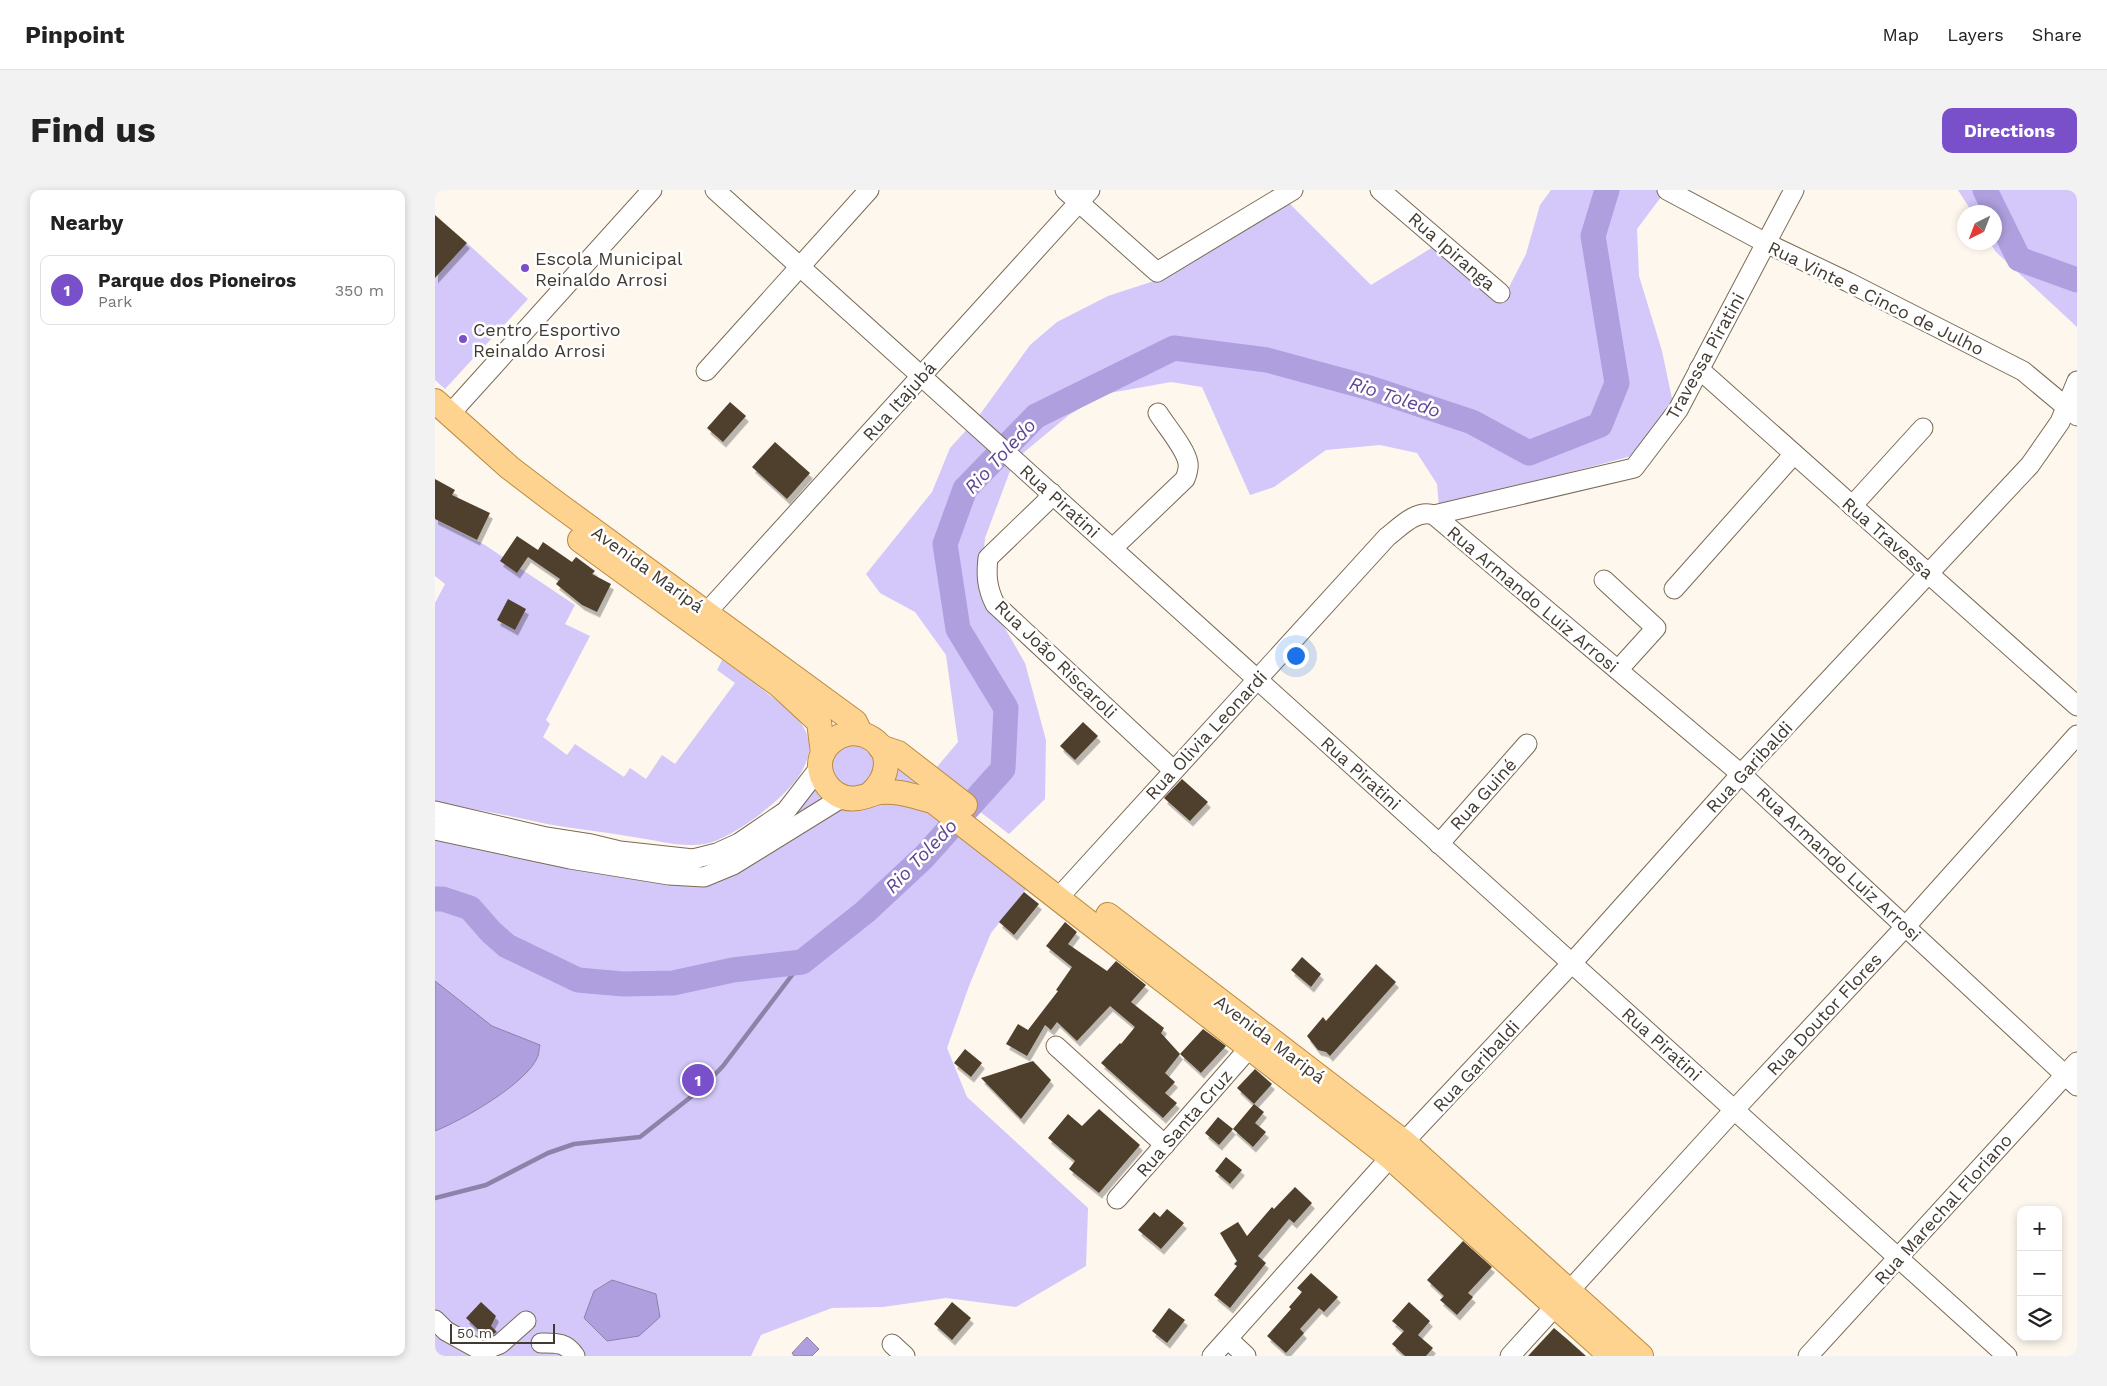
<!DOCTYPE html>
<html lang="en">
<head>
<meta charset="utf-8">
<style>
	:root { --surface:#fff; --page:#f2f2f2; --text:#222; --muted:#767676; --line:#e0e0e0; --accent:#7950c9 }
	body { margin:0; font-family:"Work Sans",sans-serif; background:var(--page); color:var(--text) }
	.controls { position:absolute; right:15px; bottom:15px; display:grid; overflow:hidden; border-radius:10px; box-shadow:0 2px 8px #0003 }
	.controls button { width:45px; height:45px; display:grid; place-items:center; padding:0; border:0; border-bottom:1px solid var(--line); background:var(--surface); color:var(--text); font:25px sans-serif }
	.compass { position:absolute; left:1522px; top:15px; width:45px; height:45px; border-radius:50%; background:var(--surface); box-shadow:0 2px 8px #0003; rotate:222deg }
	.scale { position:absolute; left:15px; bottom:12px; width:105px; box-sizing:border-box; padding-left:5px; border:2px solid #413a31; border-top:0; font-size:14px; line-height:18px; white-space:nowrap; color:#413a31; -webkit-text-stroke:4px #fff; paint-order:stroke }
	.you { position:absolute; left:860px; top:465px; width:18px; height:18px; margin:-12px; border:4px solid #fff; border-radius:50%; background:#1a73e8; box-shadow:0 0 0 8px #1a73e833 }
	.badge { display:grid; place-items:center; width:32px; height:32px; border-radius:50%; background:var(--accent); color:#fff; font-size:16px; font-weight:700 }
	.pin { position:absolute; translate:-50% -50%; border:2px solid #fff; box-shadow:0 1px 5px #0006 }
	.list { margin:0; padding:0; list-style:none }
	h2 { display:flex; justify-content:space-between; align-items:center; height:65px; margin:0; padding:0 20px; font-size:21px }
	h2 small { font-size:16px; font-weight:400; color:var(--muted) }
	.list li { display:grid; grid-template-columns:32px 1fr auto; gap:15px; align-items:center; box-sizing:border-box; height:70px; margin:0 10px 10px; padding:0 10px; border:1px solid var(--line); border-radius:10px }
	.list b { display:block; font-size:19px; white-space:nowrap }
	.list p { margin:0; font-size:16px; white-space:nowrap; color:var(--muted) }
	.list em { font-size:16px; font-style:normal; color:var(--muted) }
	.icon { flex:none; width:28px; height:28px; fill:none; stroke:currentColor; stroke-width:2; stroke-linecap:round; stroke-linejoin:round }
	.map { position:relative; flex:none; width:1642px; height:1166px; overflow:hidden; border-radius:10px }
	header { display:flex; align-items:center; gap:30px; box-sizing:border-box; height:70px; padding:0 25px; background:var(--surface); border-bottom:1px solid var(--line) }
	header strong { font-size:24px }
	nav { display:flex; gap:28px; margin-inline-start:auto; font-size:18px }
	.intro { display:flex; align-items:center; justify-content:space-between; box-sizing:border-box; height:120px; padding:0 30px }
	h1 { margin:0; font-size:35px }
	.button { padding:12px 22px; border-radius:10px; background:var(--accent); color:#fff; font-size:18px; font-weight:700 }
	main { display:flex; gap:30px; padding:0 30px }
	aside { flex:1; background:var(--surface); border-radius:10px; box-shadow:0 2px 8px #0003 }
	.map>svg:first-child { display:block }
	.green { fill:#d3c8f9 }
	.water { fill:#af9fde; stroke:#8e81aa }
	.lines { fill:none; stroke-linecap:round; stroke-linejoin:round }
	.stream { stroke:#8e81aa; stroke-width:4.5 }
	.river { stroke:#af9fde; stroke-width:25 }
	.building { fill:#4f412d; filter:url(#shadow) }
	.minor-casing { stroke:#7a6a55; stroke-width:21 }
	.major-casing { stroke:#bb8b3f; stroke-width:26 }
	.minor { stroke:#fff; stroke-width:19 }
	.major { stroke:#fed390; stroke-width:24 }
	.poi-dot { fill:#7950c9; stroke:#fff; stroke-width:2 }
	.labels { text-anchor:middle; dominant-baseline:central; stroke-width:5; stroke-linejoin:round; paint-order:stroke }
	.street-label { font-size:18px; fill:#413a31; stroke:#fff }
	.poi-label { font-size:18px; fill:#413a31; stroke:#fff; text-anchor:start }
	.water-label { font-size:19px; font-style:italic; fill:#5e4693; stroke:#fff }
</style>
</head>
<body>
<header>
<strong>Pinpoint</strong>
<nav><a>Map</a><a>Layers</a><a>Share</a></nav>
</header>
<div class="intro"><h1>Find us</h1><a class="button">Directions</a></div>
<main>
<aside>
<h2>Nearby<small></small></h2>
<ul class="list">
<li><span class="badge">1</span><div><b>Parque dos Pioneiros</b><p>Park</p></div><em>350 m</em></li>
</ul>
</aside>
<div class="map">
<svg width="1642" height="1166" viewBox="0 0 1642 1166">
	<defs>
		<filter id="shadow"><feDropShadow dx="3" dy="5.5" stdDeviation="0" flood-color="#0004"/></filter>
	</defs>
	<rect width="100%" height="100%" fill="#fef7ed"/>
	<!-- green -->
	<g class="green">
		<path d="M1116 0H1224L1229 3 1202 39 1204 86 1227 161 1239 218 1208 263 1004 317 1002 294 982 263 945 255 891 260 839 297 815 305 767 197 736 192 669 204 634 225 582 268 541 230 595 155 622 132 673 106 728 88 849 8 936 95 1003 54 1067 111 1091 64 1105 15Z"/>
		<path d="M1523 0H1642V137L1561 62 1555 53 1560 52V22H1537Z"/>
		<path d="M32 53 93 109 10 199 0 190V88Z"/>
		<path d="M536 235 578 273 550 348 548 368 556 414 590 473 611 550 610 609 574 644 496 584 523 552 511 465 480 422 445 403 431 384 497 302 515 258Z"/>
		<path d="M0 329 50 355 140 415 130 434 155 446 111 530 115 534 108 547 132 565 140 554 189 587 195 578 211 589 227 565 240 574 300 493 282 480 287 470C303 481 318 492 333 504 364 526 389 547 364 586 349 609 297 649 270 654 247 658 221 650 198 647 170 642 140 639 112 634 75 626 38 618 0 613V413L10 394 0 386Z"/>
		<path d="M415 553C443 561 441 568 436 594L407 601 393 574 395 566Z"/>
		<path d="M454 569 504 601 452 589Z"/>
		<path d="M381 592 390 608 357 629Z"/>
		<path d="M498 611 600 688 556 743 534 796 512 858 532 907 653 1018 651 1076 581 1117 511 1108 448 1117 397 1118 326 1145 316 1166H0V649L262 694 399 622 438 613Z"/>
	</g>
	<!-- water -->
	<g class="water">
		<path d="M0 791 57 836 105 855C104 858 104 863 103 866 93 893 26 931 0 941Z"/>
		<path d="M177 1090 221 1104 225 1127 204 1146 172 1151 149 1128 159 1101Z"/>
		<path d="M372 1147 384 1159 377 1166H359L357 1163Z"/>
	</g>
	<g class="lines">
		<!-- stream -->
		<path class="stream" d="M0 1008 51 995 113 963 139 954 205 947 266 899 288 876 367 772"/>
		<!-- river -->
		<g class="river">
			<path d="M1550 0 1584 69 1642 90"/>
			<path d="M0 709H8L35 718 56 742 72 756 143 790 188 794 238 793 298 780 367 772 430 722 489 667 568 579 571 518 523 439 510 354 530 299 601 226 739 158 832 170 935 198 1037 232 1094 263 1165 235 1182 193 1158 46 1172 0"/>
		</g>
	</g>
	<!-- building -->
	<g class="building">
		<path d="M0 25 32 53 0 88Z"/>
		<path d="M295 212 311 226 288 252 272 238Z"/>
		<path d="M340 252 375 283 352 309 317 277Z"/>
		<path d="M0 289 20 300 17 305 55 323 42 350 0 329Z"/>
		<path d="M82 346 103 360 108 352 137 372 141 367 160 381 157 384 176 394 162 422 147 415 121 394 125 389 93 367 82 383 65 371Z"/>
		<path d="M73 409 91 419 80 440 62 430Z"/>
		<path d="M648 532 663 546 640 570 625 556Z"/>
		<path d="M747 589 773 612 755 631 729 608Z"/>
		<path d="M589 702 604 714 579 745 564 732Z"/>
		<path d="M630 732 642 742 633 754 672 781 681 771 711 795 696 812 729 838 726 843 745 864 730 883 740 892 730 903 742 913 728 928 666 873 685 853 686 854 700 837 675 816 642 851 622 832 616 840 610 835 592 866 571 854 583 834 593 840 623 801 621 800 637 777 611 756Z"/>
		<path d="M867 767 886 784 876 797 856 780Z"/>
		<path d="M941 774 961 792 895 866 891 862 883 860 872 846 888 827 891 831Z"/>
		<path d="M768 839 791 856 766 883 745 864Z"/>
		<path d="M530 859 547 873 536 887 519 873Z"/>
		<path d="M598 871 616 890 586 929 546 888Z"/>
		<path d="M820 879 837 894 819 914 802 898Z"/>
		<path d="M819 914 829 922 820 933 831 942 818 957 798 939Z"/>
		<path d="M664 919 705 955 664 1003 634 979 640 971 613 948 633 924 647 936Z"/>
		<path d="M783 927 798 939 784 955 770 943Z"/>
		<path d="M791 967 807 980 795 994 780 981Z"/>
		<path d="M860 997 877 1013 859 1033 854 1029 823 1066 831 1073 795 1118 779 1105 802 1076 799 1074 802 1071 785 1043 803 1032 812 1046 837 1017 839 1019Z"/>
		<path d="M732 1019 749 1033 726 1059 703 1040 719 1022 725 1027Z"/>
		<path d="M1028 1051 1057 1077 1033 1103 1038 1107 1022 1125 1005 1110 1009 1106 992 1090Z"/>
		<path d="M876 1083 903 1107 889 1122 884 1118 865 1139 869 1143 851 1163 832 1146 856 1119 854 1117 867 1102 862 1098Z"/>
		<path d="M46 1112 61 1126 56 1136 62 1142 51 1147 31 1128Z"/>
		<path d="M517 1112 536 1128 517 1150 499 1134Z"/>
		<path d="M974 1112 995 1131 983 1145 998 1158 991 1166H970L957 1154 969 1141 957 1131Z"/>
		<path d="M734 1118 750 1130 732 1153 717 1141Z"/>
		<path d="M1119 1138 1132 1149 1151 1166H1093Z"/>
	</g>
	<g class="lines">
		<defs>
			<g id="minor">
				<path d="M280 0 1572 1166"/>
				<path d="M630 0 722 82 858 0"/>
				<path d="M945 0 1065 103"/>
				<path d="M1232 0 1331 53 1413 92 1588 181 1642 226"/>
				<path d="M1264 179 1642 516"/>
				<path d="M271 181 434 0"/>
				<path d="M15 224 217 0"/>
				<path d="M617 303 610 313 553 368C551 385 552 398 560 414L738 580"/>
				<path d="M1417 316 1488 238"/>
				<path d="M999 325 1199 278 1243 220 1359 0"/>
				<path d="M678 358 750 289C752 284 754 279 753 273 751 259 731 236 723 223"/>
				<path d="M1169 390 1221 438 1183 480"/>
				<path d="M1239 399 1359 264"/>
				<path d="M272 422 655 0"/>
				<path d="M0 621 111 647 156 654 185 661 258 669 282 663 304 653 351 621 385 577"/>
				<path d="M0 640 135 669 234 685 269 687 298 675 408 607"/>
				<path d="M1004 654 1092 554"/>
				<path d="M624 707 952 347C965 337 981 319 999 325L1306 584 1642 896"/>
				<path d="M621 856 730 955"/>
				<path d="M682 1009 823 848"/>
				<path d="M0 1130 11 1141 47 1161 65 1154 91 1131"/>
				<path d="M793 1149 811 1166"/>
				<path d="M106 1153C121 1153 131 1152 140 1166"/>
				<path d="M457 1154 470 1166"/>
				<path d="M777 1166 969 952 1137 773 1306 584 1595 275 1625 232 1642 191"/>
				<path d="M1075 1166 1299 920 1471 736 1642 545"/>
				<path d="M1373 1166 1642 872"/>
			</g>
			<g id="major">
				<path d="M0 211 75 278 121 313 420 532 426 544"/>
				<path d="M145 350 344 495 384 532 388 563"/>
				<path d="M445 557 463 563 530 615"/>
				<path d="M434 605C454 589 460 559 432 546 407 535 377 559 387 586 393 601 407 611 423 608 431 607 438 603 445 602 463 600 481 607 498 611L955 967 1176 1166"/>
				<path d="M673 725 969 952 1206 1166"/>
			</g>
		</defs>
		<!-- minor casing -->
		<use href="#minor" class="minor-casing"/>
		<!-- major casing -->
		<use href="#major" class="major-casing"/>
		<!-- minor -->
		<use href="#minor" class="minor"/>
		<!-- major -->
		<use href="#major" class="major"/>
	</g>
	<!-- markers -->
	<g class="poi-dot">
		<circle cx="90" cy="78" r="5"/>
		<circle cx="28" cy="149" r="5"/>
	</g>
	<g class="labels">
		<!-- street labels -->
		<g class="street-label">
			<text transform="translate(1017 61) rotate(41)">Rua Ipiranga</text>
			<text transform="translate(1441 108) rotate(26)">Rua Vinte e Cinco de Julho</text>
			<text transform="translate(1270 166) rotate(-61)">Travessa Piratini</text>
			<text transform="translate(464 211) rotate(-48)">Rua Itajubá</text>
			<text transform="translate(625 311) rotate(42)">Rua Piratini</text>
			<text transform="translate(1453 348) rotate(41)">Rua Travessa</text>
			<text transform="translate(213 379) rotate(36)">Avenida Maripá</text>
			<text transform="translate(1098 409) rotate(40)">Rua Armando Luiz Arrosi</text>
			<text transform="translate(621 469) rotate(44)">Rua João Riscaroli</text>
			<text transform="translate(771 545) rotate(-47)">Rua Olivia Leonardi</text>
			<text transform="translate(1314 577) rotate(-47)">Rua Garibaldi</text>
			<text transform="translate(926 583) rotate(42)">Rua Piratini</text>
			<text transform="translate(1048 604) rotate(-48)">Rua Guiné</text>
			<text transform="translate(1404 674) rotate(43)">Rua Armando Luiz Arrosi</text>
			<text transform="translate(1389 824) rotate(-47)">Rua Doutor Flores</text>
			<text transform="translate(835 849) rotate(37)">Avenida Maripá</text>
			<text transform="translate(1227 854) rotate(42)">Rua Piratini</text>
			<text transform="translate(1041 876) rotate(-47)">Rua Garibaldi</text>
			<text transform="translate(749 933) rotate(-49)">Rua Santa Cruz</text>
			<text transform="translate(1508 1019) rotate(-48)">Rua Marechal Floriano</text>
		</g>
		<!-- poi labels -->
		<g class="poi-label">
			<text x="100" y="68">Escola Municipal<tspan x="100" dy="21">Reinaldo Arrosi</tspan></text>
			<text x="38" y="139">Centro Esportivo<tspan x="38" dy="21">Reinaldo Arrosi</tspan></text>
		</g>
		<!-- water labels -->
		<g class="water-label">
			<text transform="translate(960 207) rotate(18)">Rio Toledo</text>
			<text transform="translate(565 266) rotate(-47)">Rio Toledo</text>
			<text transform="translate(486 666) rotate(-46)">Rio Toledo</text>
		</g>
	</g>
</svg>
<div class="controls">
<button>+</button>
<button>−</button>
<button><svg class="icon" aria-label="layers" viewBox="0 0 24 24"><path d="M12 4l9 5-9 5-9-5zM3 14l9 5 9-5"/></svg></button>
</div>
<svg class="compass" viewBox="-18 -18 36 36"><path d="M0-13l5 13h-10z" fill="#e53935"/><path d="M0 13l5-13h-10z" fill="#767676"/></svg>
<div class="scale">50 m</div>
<div class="you"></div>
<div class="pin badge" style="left:263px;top:890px">1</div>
</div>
</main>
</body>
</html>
